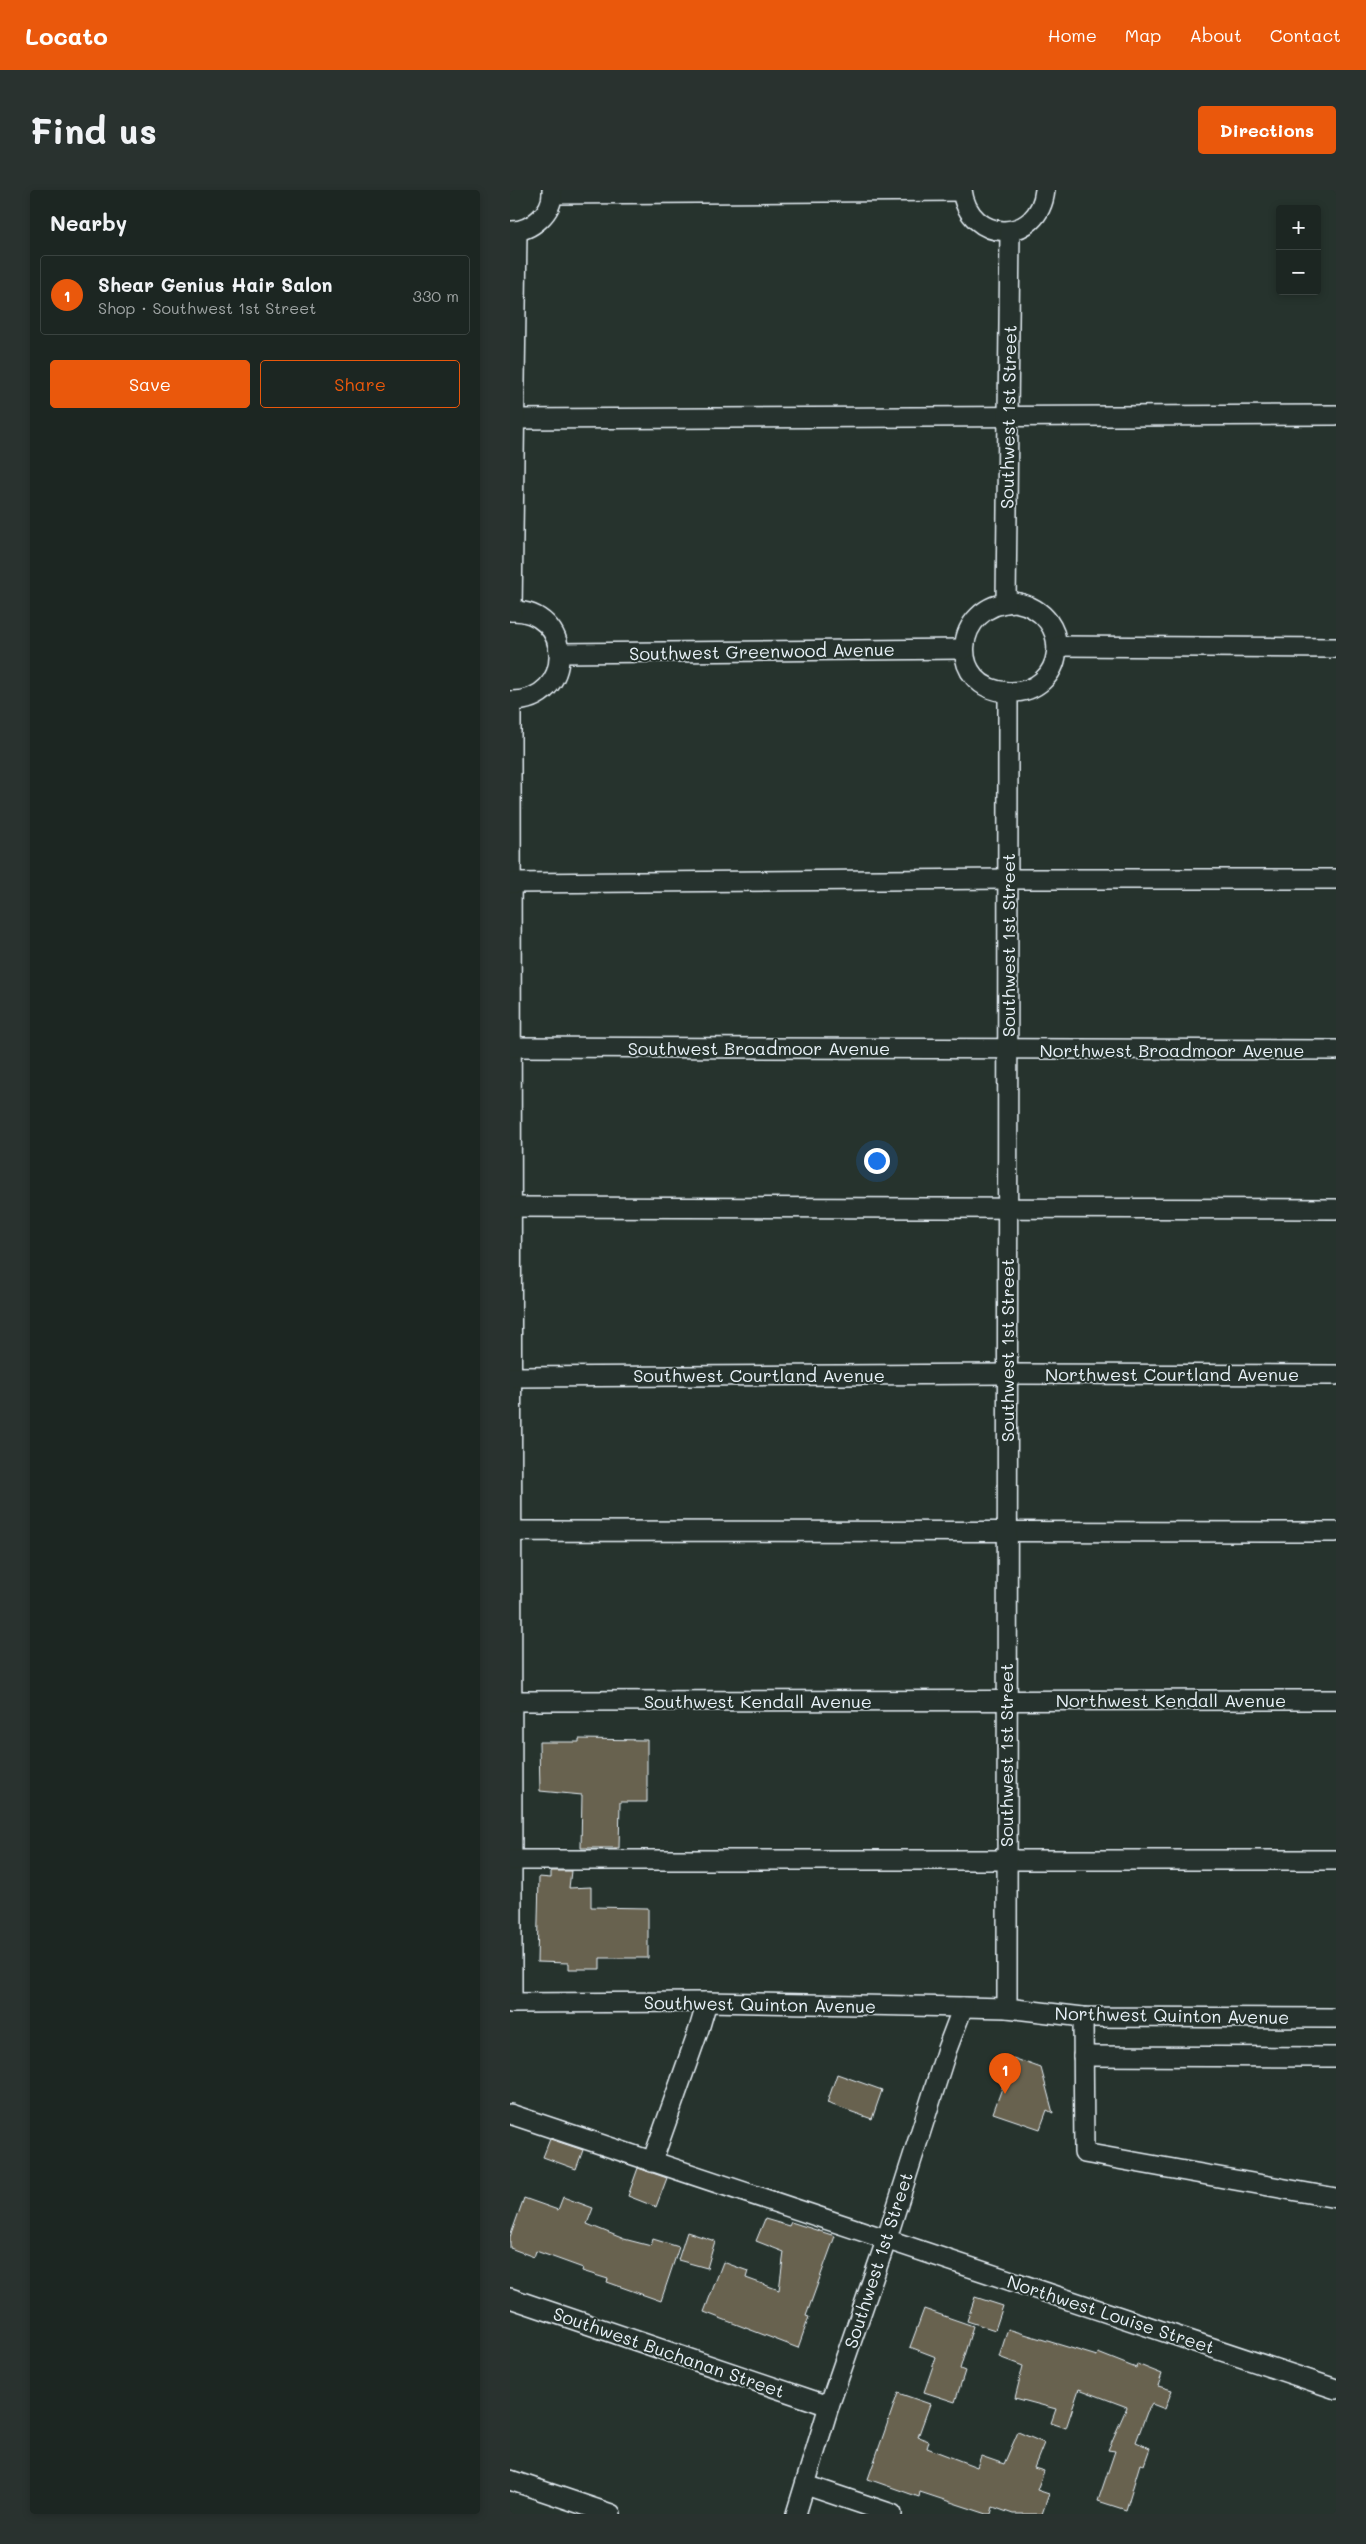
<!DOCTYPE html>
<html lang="en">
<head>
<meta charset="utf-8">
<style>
	:root { --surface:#1c2622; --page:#29322f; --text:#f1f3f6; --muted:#a0a5a5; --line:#3a4340; --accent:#ea580c }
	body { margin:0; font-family:Mali,sans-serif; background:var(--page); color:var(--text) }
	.controls { position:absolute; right:15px; top:15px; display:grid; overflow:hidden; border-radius:5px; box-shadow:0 2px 8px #0003 }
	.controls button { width:45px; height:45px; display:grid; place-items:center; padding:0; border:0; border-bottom:1px solid var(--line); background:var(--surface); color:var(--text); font:25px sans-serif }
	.you { position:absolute; left:366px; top:970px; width:18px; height:18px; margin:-12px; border:4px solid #fff; border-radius:50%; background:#1a73e8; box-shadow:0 0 0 8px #1a73e833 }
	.badge { display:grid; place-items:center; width:32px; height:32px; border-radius:50%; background:var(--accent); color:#fff; font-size:16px; font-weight:700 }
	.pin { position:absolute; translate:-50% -41px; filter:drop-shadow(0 1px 2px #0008) }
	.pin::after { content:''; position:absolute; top:26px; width:18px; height:15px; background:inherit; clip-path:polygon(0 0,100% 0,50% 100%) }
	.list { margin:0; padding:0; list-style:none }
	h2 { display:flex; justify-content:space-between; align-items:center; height:65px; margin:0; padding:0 20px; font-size:21px }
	h2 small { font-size:16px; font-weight:400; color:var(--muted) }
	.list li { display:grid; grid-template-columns:32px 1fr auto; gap:15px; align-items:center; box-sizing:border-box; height:80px; margin:0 10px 10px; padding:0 10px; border:1px solid var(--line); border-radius:5px }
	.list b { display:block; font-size:19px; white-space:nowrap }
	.list p { margin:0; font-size:16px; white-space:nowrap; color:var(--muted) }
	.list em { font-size:16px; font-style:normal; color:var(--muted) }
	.actions { display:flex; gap:10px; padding:15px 20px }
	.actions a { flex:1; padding:11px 0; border:1px solid var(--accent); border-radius:5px; text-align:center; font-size:18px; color:var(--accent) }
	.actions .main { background:var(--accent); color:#fff }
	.map { position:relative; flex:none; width:826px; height:2324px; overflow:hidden; border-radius:5px }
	header { display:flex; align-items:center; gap:30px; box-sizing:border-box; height:70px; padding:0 25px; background:var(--accent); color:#fff }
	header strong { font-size:24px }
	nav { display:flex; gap:28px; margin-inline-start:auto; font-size:18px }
	.intro { display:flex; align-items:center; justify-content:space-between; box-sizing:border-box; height:120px; padding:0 30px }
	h1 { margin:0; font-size:35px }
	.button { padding:12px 22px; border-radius:5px; background:var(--accent); color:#fff; font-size:18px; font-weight:700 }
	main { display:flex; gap:30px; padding:0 30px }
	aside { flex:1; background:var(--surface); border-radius:5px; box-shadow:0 2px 8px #0003 }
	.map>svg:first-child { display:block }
	.building { fill:#676250; stroke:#e8f1f8 }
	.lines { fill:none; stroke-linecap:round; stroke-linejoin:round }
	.minor-casing { stroke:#e8f1f8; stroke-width:22 }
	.minor { stroke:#26332d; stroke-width:19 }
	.labels { text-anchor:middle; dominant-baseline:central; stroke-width:4; stroke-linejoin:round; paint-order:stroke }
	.street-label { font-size:18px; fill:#e8f1f8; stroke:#26332d }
</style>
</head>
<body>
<header>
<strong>Locato</strong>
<nav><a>Home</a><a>Map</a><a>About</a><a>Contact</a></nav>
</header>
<div class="intro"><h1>Find us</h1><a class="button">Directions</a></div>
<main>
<aside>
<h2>Nearby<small></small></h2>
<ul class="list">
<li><span class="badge">1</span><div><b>Shear Genius Hair Salon</b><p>Shop · Southwest 1st Street</p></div><em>330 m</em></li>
</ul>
<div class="actions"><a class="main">Save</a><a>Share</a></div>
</aside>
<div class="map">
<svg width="826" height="2324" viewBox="0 0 826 2324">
	<rect width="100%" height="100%" fill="#26332d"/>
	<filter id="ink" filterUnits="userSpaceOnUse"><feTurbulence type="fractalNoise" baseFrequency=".02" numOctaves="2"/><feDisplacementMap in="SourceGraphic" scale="10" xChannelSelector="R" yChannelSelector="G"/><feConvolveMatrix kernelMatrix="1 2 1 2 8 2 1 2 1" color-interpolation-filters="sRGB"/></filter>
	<g filter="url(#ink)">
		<!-- building -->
		<g class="building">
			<path d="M69 1549 137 1550V1612H110L109 1658H71L72 1605 30 1601 29 1552H69Z"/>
			<path d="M41 1681H61L59 1698 81 1697V1717L138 1718V1768H90V1779H59V1773L27 1772 29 1687 41 1688Z"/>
			<path d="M503 1868 531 1878 543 1923 537 1920 530 1939 483 1923Z"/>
			<path d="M327 1884 372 1900 362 1929 317 1913Z"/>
			<path d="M40 1949 73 1960 66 1979 33 1967Z"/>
			<path d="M128 1978 157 1988 146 2017 118 2006Z"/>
			<path d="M53 2007 83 2018 77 2034 114 2049 141 2056 143 2049 169 2057 151 2111 97 2092 98 2089 72 2081 73 2078 26 2061 24 2067 0 2058V2047L14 2008 48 2020Z"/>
			<path d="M255 2029 279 2036 281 2032 325 2046 296 2126 299 2127 288 2158 194 2122 213 2072 238 2081 236 2088 269 2100 274 2062 246 2051Z"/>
			<path d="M177 2042 205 2051 197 2078 168 2070Z"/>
			<path d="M465 2107 493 2116 485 2140 457 2131Z"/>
			<path d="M414 2119 463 2136 450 2179 455 2181 445 2212 414 2202 426 2167 400 2157Z"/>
			<path d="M498 2139 587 2166 588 2163 626 2178 627 2174 652 2184 648 2196 662 2200 655 2219 642 2214 637 2222 626 2252 640 2258 634 2275 630 2274 616 2320 588 2311 605 2261 598 2260 617 2217 569 2199 556 2238 541 2233 546 2219 505 2208 513 2176 489 2167Z"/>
			<path d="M388 2203 420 2214 408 2247 419 2251 417 2258 467 2277 471 2266 494 2274 508 2242 534 2253 524 2278 534 2281 527 2300 539 2304 532 2324H503L483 2317 481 2324H477L410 2302 409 2307 358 2289Z"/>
		</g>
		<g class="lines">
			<defs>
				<g id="minor">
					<path d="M452 0C459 54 529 55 535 0"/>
					<path d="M42 4 452 1"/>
					<path d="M0 41C21 42 44 22 42 0"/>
					<path d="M0 229 826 225"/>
					<path d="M505 412C567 424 556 505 498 502 437 499 441 414 505 412Z"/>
					<path d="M496 413 500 41"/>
					<path d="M0 421C64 418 67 512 0 511"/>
					<path d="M2 421 7 41"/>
					<path d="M549 456 826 458"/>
					<path d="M50 463 454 459"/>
					<path d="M1 511 2 1813"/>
					<path d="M0 693 498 689H826"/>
					<path d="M0 857 826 860"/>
					<path d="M0 1017 826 1019"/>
					<path d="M0 1187 497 1184 826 1185"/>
					<path d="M0 1343 13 1341 826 1342"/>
					<path d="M0 1511 826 1510"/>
					<path d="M0 1670H826"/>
					<path d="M0 1813 197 1812 453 1817 497 1818 573 1827 826 1828"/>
					<path d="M497 1818 498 502"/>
					<path d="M573 1827 574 1963 826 2008"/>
					<path d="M573 1866 826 1867"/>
					<path d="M0 1924 826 2199"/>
					<path d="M142 1972 189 1839 197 1812"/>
					<path d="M0 2108 319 2216"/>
					<path d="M0 2290 101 2324"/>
					<path d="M296 2295 382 2324"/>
					<path d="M286 2324 319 2216 376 2051 437 1859 453 1817"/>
				</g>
			</defs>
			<!-- minor casing -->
			<use href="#minor" class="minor-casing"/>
			<!-- minor -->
			<use href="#minor" class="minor"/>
		</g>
	</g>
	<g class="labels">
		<!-- street labels -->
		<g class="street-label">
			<text transform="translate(498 227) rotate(-89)">Southwest 1st Street</text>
			<text transform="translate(252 461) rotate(-1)">Southwest Greenwood Avenue</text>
			<text transform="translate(498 755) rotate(-90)">Southwest 1st Street</text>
			<text x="249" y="858">Southwest Broadmoor Avenue</text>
			<text x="662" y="860">Northwest Broadmoor Avenue</text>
			<text transform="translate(497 1160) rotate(-90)">Southwest 1st Street</text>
			<text x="662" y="1184">Northwest Courtland Avenue</text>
			<text x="249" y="1185">Southwest Courtland Avenue</text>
			<text x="661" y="1510">Northwest Kendall Avenue</text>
			<text x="248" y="1511">Southwest Kendall Avenue</text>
			<text transform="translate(496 1565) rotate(-90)">Southwest 1st Street</text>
			<text transform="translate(250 1814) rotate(1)">Southwest Quinton Avenue</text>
			<text transform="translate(662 1825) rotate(1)">Northwest Quinton Avenue</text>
			<text transform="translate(368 2070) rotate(-72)">Southwest 1st Street</text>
			<text transform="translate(601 2124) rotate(18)">Northwest Louise Street</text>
			<text transform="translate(159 2162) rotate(19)">Southwest Buchanan Street</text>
		</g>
	</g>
</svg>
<div class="controls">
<button>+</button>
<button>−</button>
</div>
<div class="you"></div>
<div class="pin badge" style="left:495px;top:1904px">1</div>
</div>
</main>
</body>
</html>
